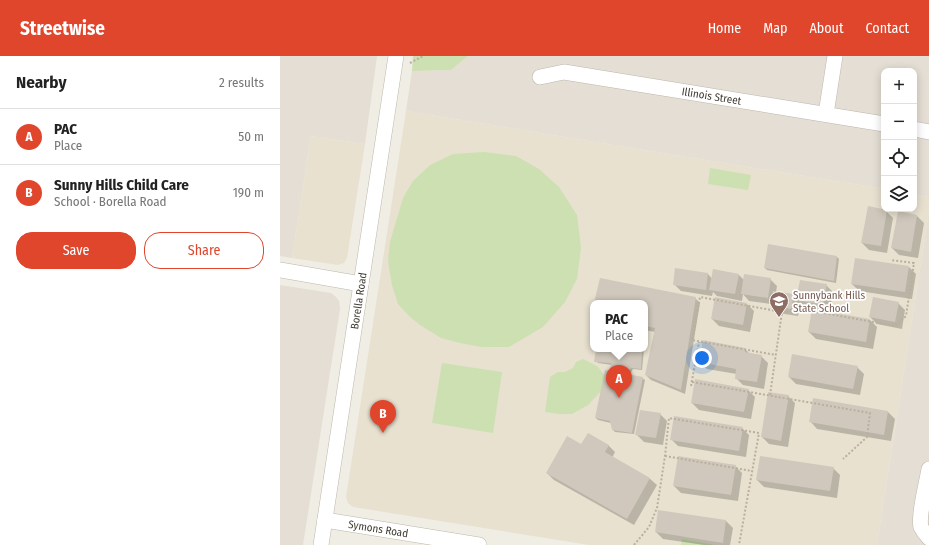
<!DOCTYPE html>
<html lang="en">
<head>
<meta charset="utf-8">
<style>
	:root { --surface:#fff; --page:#f6f6f6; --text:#222; --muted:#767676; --line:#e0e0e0; --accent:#e0462c }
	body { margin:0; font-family:"Fira Sans Condensed",sans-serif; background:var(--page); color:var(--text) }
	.controls { position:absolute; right:12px; top:12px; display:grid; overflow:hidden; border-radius:8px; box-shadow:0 2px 10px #0003 }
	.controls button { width:36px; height:36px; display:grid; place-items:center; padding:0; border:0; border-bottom:1px solid var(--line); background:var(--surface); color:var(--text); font:20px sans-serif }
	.you { position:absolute; left:422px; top:302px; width:14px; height:14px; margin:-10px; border:3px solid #fff; border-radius:50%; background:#1a73e8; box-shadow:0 0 0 6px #1a73e833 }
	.badge { display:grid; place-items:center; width:26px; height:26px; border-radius:50%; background:var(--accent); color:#fff; font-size:13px; font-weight:700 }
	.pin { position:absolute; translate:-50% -33px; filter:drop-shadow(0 1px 2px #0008) }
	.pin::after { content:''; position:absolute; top:21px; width:14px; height:12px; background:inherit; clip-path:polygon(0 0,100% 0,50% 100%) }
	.popup { position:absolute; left:310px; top:244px; width:58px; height:52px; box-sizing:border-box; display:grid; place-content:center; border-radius:8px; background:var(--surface); filter:drop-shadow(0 1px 3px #0005); font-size:13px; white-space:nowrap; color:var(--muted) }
	.popup b { font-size:15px; color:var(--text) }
	.popup::after { content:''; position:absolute; left:50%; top:100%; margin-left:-8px; border:8px solid transparent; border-top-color:var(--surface) }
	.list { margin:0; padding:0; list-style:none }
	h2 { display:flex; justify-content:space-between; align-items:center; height:52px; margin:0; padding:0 16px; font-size:17px }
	h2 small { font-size:13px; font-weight:400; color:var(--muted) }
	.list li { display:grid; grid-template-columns:26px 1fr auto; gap:12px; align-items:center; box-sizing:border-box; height:56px; padding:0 16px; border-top:1px solid var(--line) }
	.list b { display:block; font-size:15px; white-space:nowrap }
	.list p { margin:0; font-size:13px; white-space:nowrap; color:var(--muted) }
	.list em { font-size:13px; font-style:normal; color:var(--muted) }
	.actions { display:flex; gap:8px; padding:12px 16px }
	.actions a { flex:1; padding:9px 0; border:1px solid var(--accent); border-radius:16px; text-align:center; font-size:14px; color:var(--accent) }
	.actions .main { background:var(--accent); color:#fff }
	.icon { flex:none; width:22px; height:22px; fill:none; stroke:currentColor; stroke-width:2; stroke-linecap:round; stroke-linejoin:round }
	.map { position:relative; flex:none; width:649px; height:489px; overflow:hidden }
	header { display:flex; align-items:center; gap:24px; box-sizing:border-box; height:56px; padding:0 20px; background:var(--accent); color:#fff }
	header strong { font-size:19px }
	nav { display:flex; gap:22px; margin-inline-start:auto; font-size:14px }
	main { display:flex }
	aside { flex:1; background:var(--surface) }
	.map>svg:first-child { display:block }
	.residential { fill:#e4ded4 }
	.education { fill:#e8e1d0; fill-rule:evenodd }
	.green { fill:#cce0b2 }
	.shadow { fill:#0003 }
	.building { fill:#d0c8bc }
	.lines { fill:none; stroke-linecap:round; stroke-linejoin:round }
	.minor-casing { stroke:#bdb7ac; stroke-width:16 }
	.path { stroke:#baaf9c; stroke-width:2; stroke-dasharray:2 2; stroke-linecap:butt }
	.minor { stroke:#fff; stroke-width:15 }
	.labels { text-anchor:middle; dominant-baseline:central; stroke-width:3.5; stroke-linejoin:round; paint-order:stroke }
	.street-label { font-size:11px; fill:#423d35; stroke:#fff }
	.education-label { font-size:11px; fill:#785e54; stroke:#fff; text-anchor:start }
</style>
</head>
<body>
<header>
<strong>Streetwise</strong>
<nav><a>Home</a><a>Map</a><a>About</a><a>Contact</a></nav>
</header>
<main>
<aside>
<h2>Nearby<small>2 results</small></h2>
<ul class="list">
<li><span class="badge">A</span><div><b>PAC</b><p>Place</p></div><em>50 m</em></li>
<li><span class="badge">B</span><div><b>Sunny Hills Child Care</b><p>School · Borella Road</p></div><em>190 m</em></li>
</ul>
<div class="actions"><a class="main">Save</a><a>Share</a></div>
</aside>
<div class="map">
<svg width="649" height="489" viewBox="0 0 649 489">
	<rect width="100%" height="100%" fill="#f0ede5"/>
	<!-- residential -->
	<g class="residential">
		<path d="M0 0H97L85 88 31 80 12 202 0 200Z"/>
		<path d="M188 0H649V141L634 138V15H604V133L126 55 132 15 171 14Z"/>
		<path d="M649 155V489H597L630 277Z"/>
		<path d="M0 229 51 237 56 241 59 245 60 253 23 489H0Z"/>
	</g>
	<!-- education -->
	<g class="education">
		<path d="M126 55 604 133V153H634V138L649 141V155L597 489H309L73 451 68 447 66 441ZM313 247H365V293H313Z"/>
		<path d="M31 80 85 88 67 202 64 207 58 209 12 202Z"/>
	</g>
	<!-- green -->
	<g class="green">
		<path d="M133 0H188L171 14 132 15Z"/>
		<path d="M204 96 236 100 259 113 279 131 297 159 301 192 297 223 285 246 263 271 229 291H201L180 287 161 282 140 269 129 260 118 248 112 229 108 205 110 186 123 142 133 125 150 109 173 98Z"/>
		<path d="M430 112 471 119 468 134 428 128Z"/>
		<path d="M303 303 317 310 326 321 323 333 308 349 292 358H279L265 356 270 321 278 316H285L293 312 296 306Z"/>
		<path d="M162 307 222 316 213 377 152 367Z"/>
		<path d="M402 483 435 489H401Z"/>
	</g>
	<!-- shadow -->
	<g class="shadow">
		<path d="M606 155 613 162 607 197 589 194 582 187Z"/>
		<path d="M637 160 644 167 638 202 619 199 612 192Z"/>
		<path d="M489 189 557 201 559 203 556 227 487 214 485 212Z"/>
		<path d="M629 211 636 218 632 243 579 235 572 228Z"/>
		<path d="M428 218 432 223 458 218 464 224 490 223 497 230 496 236 513 239 517 243 546 229 553 236 550 255 524 251 520 247 518 260 498 257 491 250V248L469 245 463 238 462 245 437 240 433 236 432 240 401 235 394 228Z"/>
		<path d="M415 242 420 247 405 338 371 324 366 319 375 276 365 274V247H315Z"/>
		<path d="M436 242 467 248 474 255 470 276 439 270 432 263Z"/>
		<path d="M618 247 625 254 622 273 597 268 590 261Z"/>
		<path d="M533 254 590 264 597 271 593 293 536 283 529 276Z"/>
		<path d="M424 285 465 293 470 298 481 300 488 307 484 333 463 329 456 322 457 318 427 313 420 306Z"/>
		<path d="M317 293H364L362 314 353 313 349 320 362 322 365 324 354 378 335 376 333 374 331 367 318 364 316 362 331 316 332 309 318 307 316 305Z"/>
		<path d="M577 311 584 318 580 339 516 328 509 321Z"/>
		<path d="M468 334 475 341 471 363 419 354 412 347Z"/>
		<path d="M508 340 515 347 508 391 489 388 482 381Z"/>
		<path d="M608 356 615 363 611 385 537 373 530 365Z"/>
		<path d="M380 358 387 365 383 389 364 386 357 379Z"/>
		<path d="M462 372 469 379 466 401 398 390 391 383Z"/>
		<path d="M301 389H328L335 396 332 402 369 422 377 429 354 469 274 424 267 417Z"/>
		<path d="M455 410 462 417 458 445 401 437 394 430Z"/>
		<path d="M553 412 560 419 557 442 484 431 477 424Z"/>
		<path d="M379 455 446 465 453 472 450 489H424L383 483 376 476Z"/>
	</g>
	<!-- building -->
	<g class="building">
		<path d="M588 150 607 154 601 190 581 187Z"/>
		<path d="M618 155 637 159 631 196 611 192Z"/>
		<path d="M488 188 557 200 554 225 484 212Z"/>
		<path d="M575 202 629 210 625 236 571 228Z"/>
		<path d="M395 212 428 217 426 234 393 229Z"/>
		<path d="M433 213 459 218 455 238 429 234Z"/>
		<path d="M464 218 491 222 488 242 461 238Z"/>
		<path d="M320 222 416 241 401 334 365 319 375 272 365 270V247H314Z"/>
		<path d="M520 224 547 228 543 249 516 244Z"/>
		<path d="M493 235 514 238 511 253 490 250Z"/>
		<path d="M435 241 467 247 463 269 431 263Z"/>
		<path d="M593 241 619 246 615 266 589 261Z"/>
		<path d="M532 253 590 263 586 286 528 276Z"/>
		<path d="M423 284 465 292V296L482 299 477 326 455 323 456 313 419 306Z"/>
		<path d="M316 293H362L361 313 351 312 347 317 330 315 331 307 314 306Z"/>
		<path d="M512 298 578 310 573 333 508 321Z"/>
		<path d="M325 314 363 321 352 377 332 374 330 365 315 362Z"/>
		<path d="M415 323 469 333 464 356 411 347Z"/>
		<path d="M488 336 509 339 501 385 481 381Z"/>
		<path d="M533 342 608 355 604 379 529 366Z"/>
		<path d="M360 354 381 357 376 382 355 379Z"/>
		<path d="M394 360 463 371 459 395 390 384Z"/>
		<path d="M308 377 329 389 325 396 370 422 347 463 266 417 287 380 301 388Z"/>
		<path d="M398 400 456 409 451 439 393 430Z"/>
		<path d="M480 400 554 411 550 435 476 424Z"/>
		<path d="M378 454 446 464 443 487 375 476Z"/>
	</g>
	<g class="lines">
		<defs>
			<g id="minor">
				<path id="s1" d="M260 21 284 16 604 68"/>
				<path d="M546 58 555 0"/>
				<path d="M634 73 649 76"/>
				<path d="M0 214 81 228"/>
				<path d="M649 413C647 425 638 461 641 471 643 475 646 479 649 482"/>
				<path id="s2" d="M45 464 199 489"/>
				<path id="s3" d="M41 489 116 0"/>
			</g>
		</defs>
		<!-- minor casing -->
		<use href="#minor" class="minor-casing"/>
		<!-- path -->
		<g class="path">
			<path d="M130 7 143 0"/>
			<path d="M502 256H508L516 252 615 270 626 260 634 207 611 204"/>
			<path d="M412 326 590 357 587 381 563 403"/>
			<path d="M411 330 419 286"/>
			<path d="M490 339 502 256 420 241 412 284 496 299"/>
			<path d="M385 400 472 415"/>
			<path d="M354 489 369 471 377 452 385 400 389 362 479 377 459 489"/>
		</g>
		<!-- minor -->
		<use href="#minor" class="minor"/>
	</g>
	<!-- icons -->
	<defs>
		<symbol id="school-pin" viewBox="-11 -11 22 30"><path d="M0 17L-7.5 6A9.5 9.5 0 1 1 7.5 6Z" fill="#8d6e63" stroke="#fff"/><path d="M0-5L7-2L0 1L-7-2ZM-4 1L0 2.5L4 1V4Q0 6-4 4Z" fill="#fff"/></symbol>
	</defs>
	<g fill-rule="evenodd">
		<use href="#school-pin" x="488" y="234" width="22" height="30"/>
	</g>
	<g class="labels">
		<!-- street labels -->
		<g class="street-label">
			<text stroke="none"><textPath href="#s1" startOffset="174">Illinois Street</textPath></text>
			<text stroke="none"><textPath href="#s3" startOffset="247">Borella Road</textPath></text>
			<text stroke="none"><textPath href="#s2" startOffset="54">Symons Road</textPath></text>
		</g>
		<!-- education labels -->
		<g class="education-label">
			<text x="513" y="239">Sunnybank Hills<tspan x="513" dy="13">State School</tspan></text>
		</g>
	</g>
</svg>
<div class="controls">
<button>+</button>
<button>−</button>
<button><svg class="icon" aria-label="locate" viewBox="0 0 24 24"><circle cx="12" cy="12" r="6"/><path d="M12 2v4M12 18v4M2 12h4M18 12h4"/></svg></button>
<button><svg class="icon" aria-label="layers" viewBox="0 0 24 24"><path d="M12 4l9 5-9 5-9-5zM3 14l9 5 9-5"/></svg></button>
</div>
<div class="you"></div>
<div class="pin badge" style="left:339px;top:342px">A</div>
<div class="popup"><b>PAC</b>Place</div>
<div class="pin badge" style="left:103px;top:377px">B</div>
</div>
</main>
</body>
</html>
